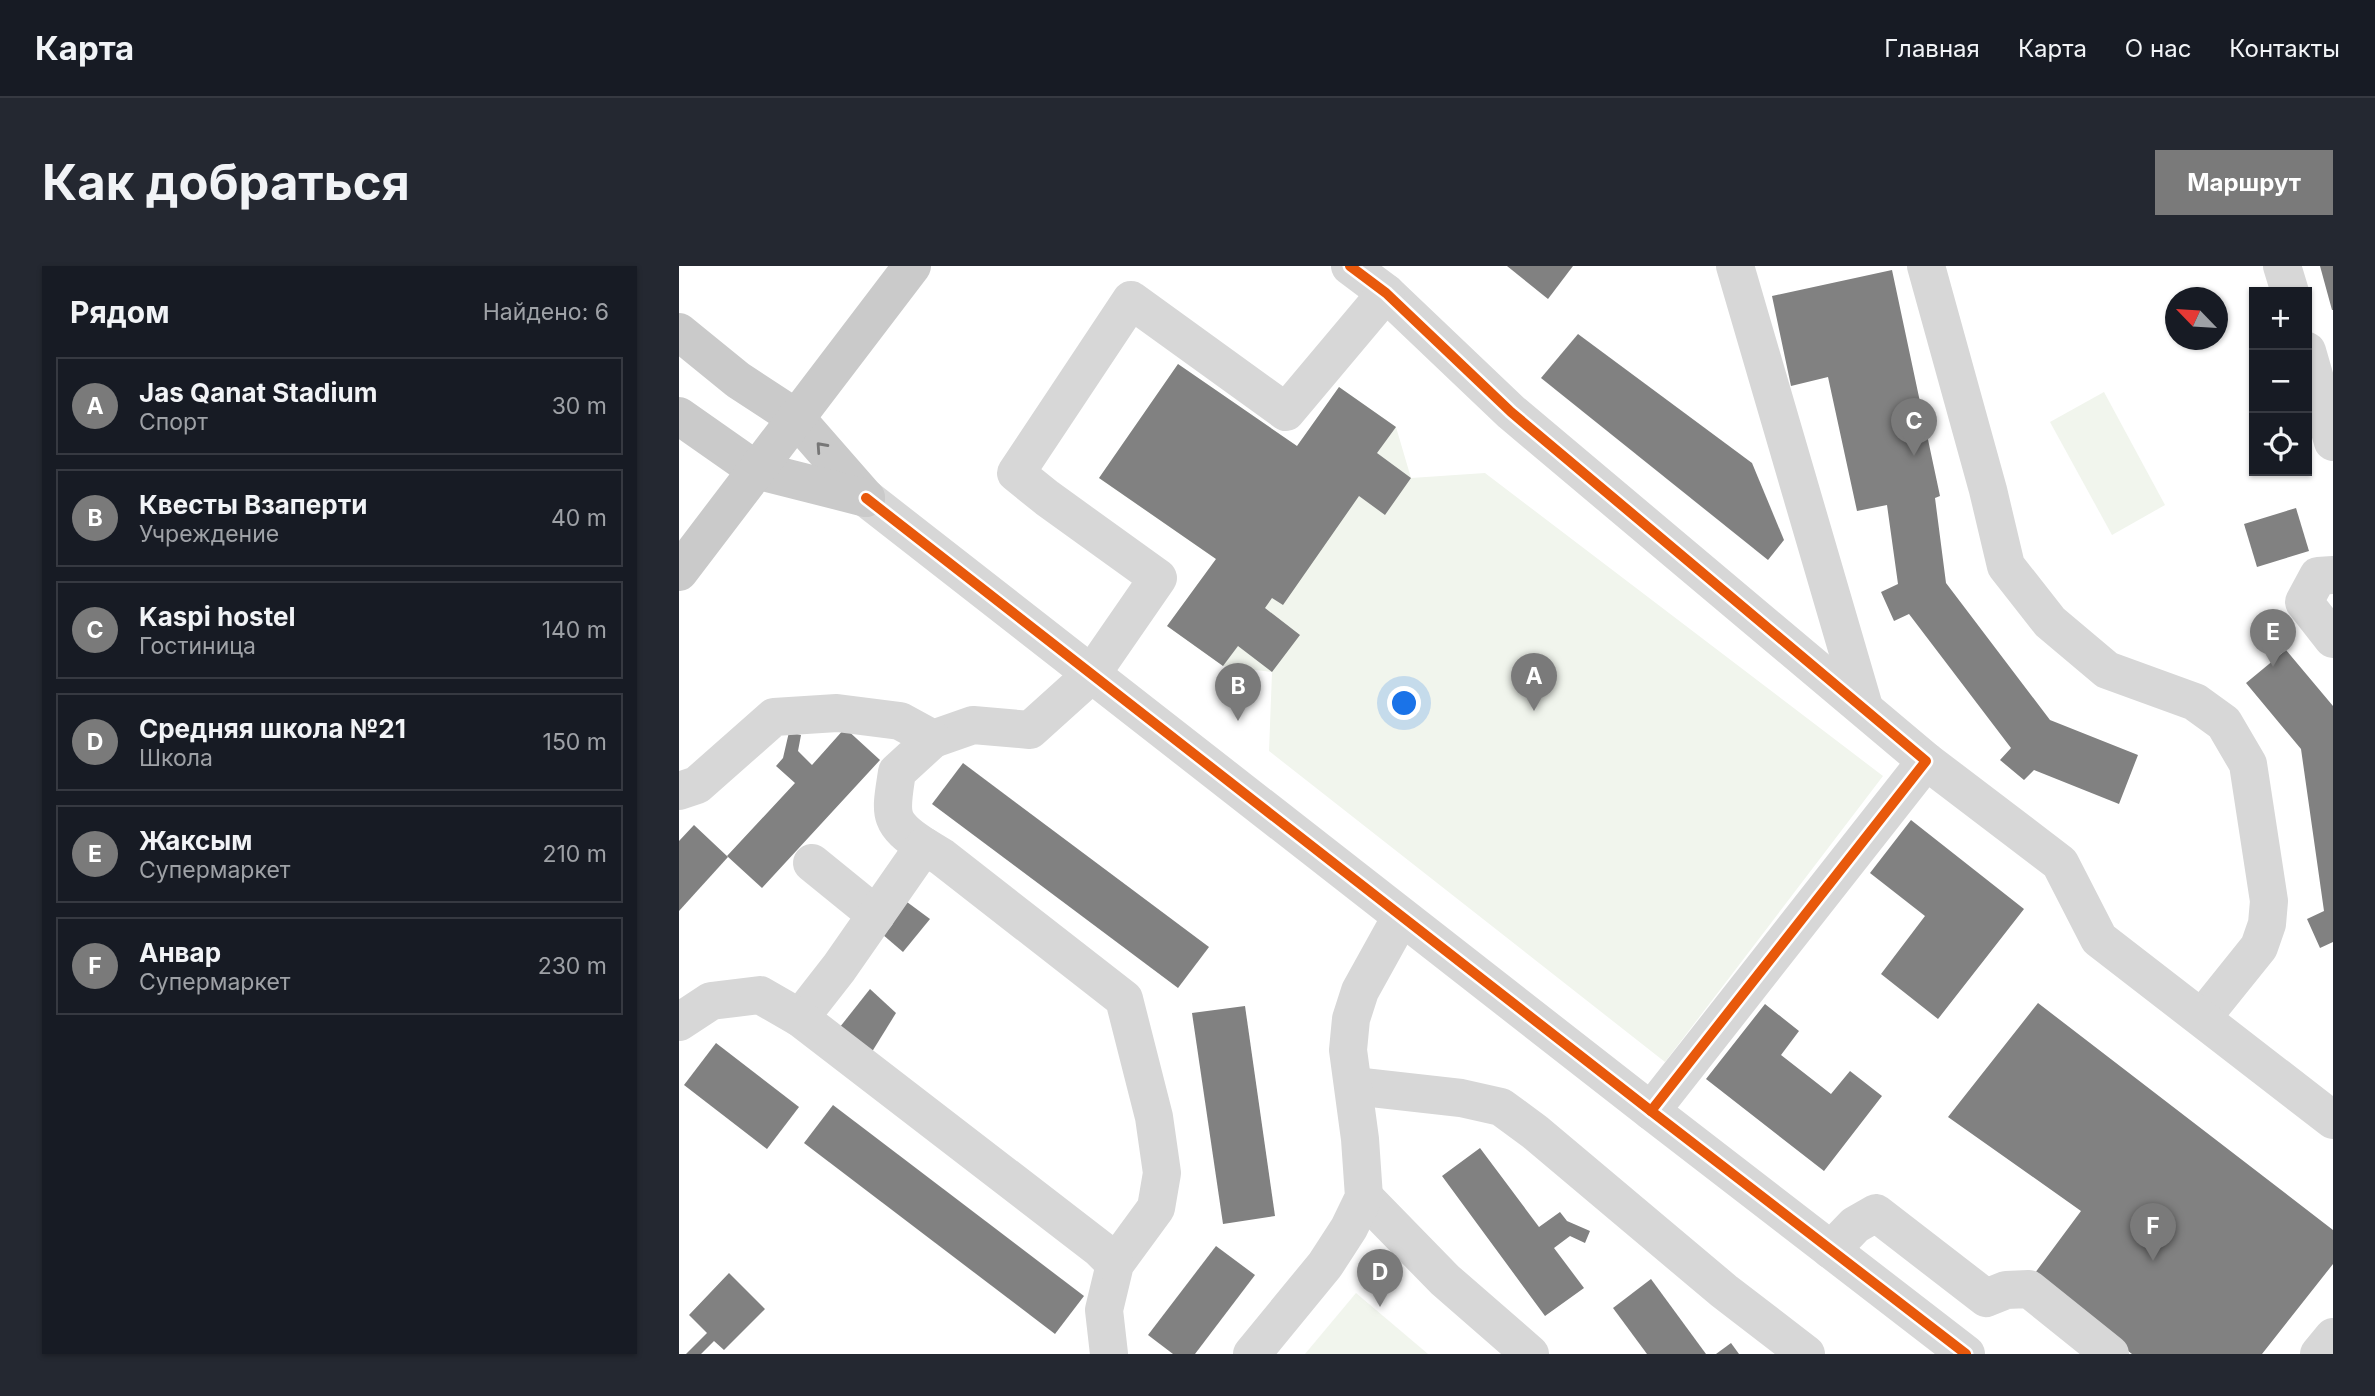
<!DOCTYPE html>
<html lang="ru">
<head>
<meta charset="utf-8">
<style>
	:root { --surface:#171b24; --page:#242831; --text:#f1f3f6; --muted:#9ea1a6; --line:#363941; --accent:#7a7a7a }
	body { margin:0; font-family:Inter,sans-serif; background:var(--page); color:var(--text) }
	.controls { position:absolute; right:21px; top:21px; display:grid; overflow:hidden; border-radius:0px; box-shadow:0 2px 5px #0004 }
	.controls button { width:63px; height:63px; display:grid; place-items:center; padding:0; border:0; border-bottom:2px solid var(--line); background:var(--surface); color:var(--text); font:35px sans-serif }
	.compass { position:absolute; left:1486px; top:21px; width:63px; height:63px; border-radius:50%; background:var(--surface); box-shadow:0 2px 5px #0004; rotate:295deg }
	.you { position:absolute; left:726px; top:438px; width:24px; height:24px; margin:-18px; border:5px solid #fff; border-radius:50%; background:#1a73e8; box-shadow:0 0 0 10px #1a73e833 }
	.badge { display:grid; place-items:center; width:46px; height:46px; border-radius:50%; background:var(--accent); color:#fff; font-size:23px; font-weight:700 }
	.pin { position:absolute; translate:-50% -58px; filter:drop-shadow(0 2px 4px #0008) }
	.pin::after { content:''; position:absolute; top:37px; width:24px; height:21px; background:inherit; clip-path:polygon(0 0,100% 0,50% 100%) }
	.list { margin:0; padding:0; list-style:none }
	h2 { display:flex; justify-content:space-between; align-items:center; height:91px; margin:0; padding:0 28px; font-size:30px }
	h2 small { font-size:23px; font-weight:400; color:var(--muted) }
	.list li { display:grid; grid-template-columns:46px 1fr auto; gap:21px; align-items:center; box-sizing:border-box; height:98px; margin:0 14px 14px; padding:0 14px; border:2px solid var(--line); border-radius:0px }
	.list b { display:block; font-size:26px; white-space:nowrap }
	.list p { margin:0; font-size:23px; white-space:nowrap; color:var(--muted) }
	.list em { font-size:23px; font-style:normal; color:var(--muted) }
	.icon { flex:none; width:38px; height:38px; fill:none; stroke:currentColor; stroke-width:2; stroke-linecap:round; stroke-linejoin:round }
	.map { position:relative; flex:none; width:1654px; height:1088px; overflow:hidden; border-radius:0px }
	header { display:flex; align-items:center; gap:42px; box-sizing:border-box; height:98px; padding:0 35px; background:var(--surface); border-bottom:2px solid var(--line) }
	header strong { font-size:33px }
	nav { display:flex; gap:38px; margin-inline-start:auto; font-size:24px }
	.intro { display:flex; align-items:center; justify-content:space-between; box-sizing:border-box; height:168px; padding:0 42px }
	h1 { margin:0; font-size:49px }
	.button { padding:18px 32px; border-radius:0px; background:var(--accent); color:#fff; font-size:24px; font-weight:700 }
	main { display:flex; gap:42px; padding:0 42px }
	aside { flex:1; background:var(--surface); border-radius:0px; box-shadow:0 2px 5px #0004 }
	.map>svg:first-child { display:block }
	.green { fill:#f1f5ed }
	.building { fill:#818181 }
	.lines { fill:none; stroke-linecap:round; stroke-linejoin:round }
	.minor { stroke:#d7d7d7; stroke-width:38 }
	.major { stroke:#cacaca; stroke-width:38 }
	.cycleway-casing { stroke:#fff; stroke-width:15 }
	.cycleway { stroke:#e8590c; stroke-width:10 }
	.oneway { stroke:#777 }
</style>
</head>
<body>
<header>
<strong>Карта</strong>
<nav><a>Главная</a><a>Карта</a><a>О нас</a><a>Контакты</a></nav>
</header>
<div class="intro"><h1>Как добраться</h1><a class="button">Маршрут</a></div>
<main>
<aside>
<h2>Рядом<small>Найдено: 6</small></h2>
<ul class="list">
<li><span class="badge">A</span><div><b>Jas Qanat Stadium</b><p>Спорт</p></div><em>30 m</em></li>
<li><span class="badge">B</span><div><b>Квесты Взаперти</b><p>Учреждение</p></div><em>40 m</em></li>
<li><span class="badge">C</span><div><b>Kaspi hostel</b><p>Гостиница</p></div><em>140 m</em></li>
<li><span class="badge">D</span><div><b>Средняя школа №21</b><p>Школа</p></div><em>150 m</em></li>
<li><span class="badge">E</span><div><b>Жаксым</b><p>Супермаркет</p></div><em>210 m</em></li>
<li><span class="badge">F</span><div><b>Анвар</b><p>Супермаркет</p></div><em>230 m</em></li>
</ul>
</aside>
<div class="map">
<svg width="1654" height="1088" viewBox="0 0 1654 1088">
	<rect width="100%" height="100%" fill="#fff"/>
	<!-- green -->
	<g class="green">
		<path d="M499 98 618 180 660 121 717 161 732 212 806 207 1204 510 986 796 590 485 593 406 544 400 488 360 537 293 420 212Z"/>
		<path d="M1425 126 1486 239 1433 269 1371 156Z"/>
		<path d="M677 1027 749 1088H626Z"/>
	</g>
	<!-- building -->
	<g class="building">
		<path d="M828 0H894L869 33Z"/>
		<path d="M1641 0H1654V44H1653Z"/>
		<path d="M1213 4 1261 230 1256 232 1267 317 1371 454 1459 489 1440 538 1355 504 1345 514 1321 494 1332 482 1230 348 1215 355 1202 326 1219 318 1208 239 1178 245 1149 111 1112 120 1093 30Z"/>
		<path d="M899 68 1073 197 1105 274 1089 294 862 112Z"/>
		<path d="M499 98 618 180 660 121 717 161 698 187 732 212 706 249 680 230 604 339 593 332 586 342 621 369 593 406 559 380 544 400 488 360 537 293 420 212Z"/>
		<path d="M1617 242 1630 285 1578 301 1565 258Z"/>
		<path d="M1607 384 1654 440V676L1641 682 1628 653 1645 645 1622 483 1567 417Z"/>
		<path d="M166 462 201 494 83 622 48 590 116 517 97 500 104 492 110 466 122 469 119 485 133 499Z"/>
		<path d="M284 497 530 681 499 722 253 538Z"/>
		<path d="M1232 554 1345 643 1259 753 1202 708 1246 650 1191 607Z"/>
		<path d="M15 559 49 591 0 645V575Z"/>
		<path d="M228 636 251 653 224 686 203 668Z"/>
		<path d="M191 723 217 747 191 789 157 766Z"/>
		<path d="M1359 737 1654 964V998L1583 1088H1453L1353 1011 1402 945 1269 851Z"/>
		<path d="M1086 738 1120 765 1102 789 1152 828 1171 805 1203 830 1145 905 1027 813Z"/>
		<path d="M566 740 596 950 544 958 513 747Z"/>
		<path d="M37 777 120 841 88 883 5 819Z"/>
		<path d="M154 839 405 1030 376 1068 125 877Z"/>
		<path d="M801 882 860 961 881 946 888 955 911 965 906 977 891 970 875 982 905 1022 866 1050 763 910Z"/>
		<path d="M537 980 576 1009 516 1088H494L469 1069Z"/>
		<path d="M50 1007 86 1043 45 1084 35 1075 22 1088H7L28 1067 10 1049Z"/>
		<path d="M972 1013 1027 1088H968L934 1042Z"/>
		<path d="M1052 1077 1060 1088H1037Z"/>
	</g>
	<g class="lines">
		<!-- minor -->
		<g class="minor">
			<path d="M671 0 707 27 832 146 1247 495 972 845"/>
			<path d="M1056 0 1185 441"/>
			<path d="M1247 0 1309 224 1327 300 1371 356 1428 404 1516 436 1545 457 1569 498 1590 635 1588 658 1580 681 1523 752"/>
			<path d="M1603 0 1611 26"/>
			<path d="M1628 85 1654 176"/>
			<path d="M187 232 972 845 1287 1088"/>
			<path d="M1654 309 1639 310 1625 336 1654 373"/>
			<path d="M254 473 294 459 351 464 412 409 479 312 368 232 337 207 452 34 607 146 707 27"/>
			<path d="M1247 495 1381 597 1420 673 1654 854"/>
			<path d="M0 525 18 519 95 451 158 447 221 455 254 473 218 506C212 547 207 556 245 580"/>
			<path d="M133 597 197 649"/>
			<path d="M121 752 160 702 245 580 263 591 445 733 475 851 483 907 477 942 436 998 425 1044 430 1088"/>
			<path d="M0 756 32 735 81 729 121 752 421 983 436 998"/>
			<path d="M675 820 782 832 822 841 856 866 1045 1025 1127 1088"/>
			<path d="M685 931 766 1014 851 1088"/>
			<path d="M1152 984 1176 959 1197 947 1307 1032 1327 1024 1350 1023 1431 1088"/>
			<path d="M573 1088 646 999 670 962 685 931 681 873 669 784 672 753 681 725 722 651"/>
			<path d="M1640 1088 1654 1071"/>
		</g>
		<!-- major -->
		<g class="major">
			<path d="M0 66 59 114 117 152 187 232"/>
			<path d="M0 150 77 204 187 232"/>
			<path d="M0 306 233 0"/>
		</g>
		<defs>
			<g id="cycleway">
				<path d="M671 0 707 27 832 146 1247 495 972 845"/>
				<path d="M187 232 972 845 1287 1088"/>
			</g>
		</defs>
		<!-- cycleway casing -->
		<use href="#cycleway" class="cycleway-casing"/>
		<!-- cycleway -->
		<use href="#cycleway" class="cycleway"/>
	</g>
	<!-- one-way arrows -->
	<defs><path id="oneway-chevron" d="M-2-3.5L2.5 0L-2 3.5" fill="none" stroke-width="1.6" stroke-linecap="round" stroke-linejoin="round" transform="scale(1.75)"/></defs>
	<use class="oneway" href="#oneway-chevron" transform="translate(142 181) rotate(-132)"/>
</svg>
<div class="controls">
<button>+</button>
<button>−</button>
<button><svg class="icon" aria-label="locate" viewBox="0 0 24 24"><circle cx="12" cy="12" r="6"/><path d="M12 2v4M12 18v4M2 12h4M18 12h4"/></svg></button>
</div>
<svg class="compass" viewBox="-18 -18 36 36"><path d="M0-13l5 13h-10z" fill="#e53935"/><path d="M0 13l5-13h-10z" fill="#9ea1a6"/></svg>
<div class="you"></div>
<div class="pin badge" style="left:855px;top:445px">A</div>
<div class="pin badge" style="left:559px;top:455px">B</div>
<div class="pin badge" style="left:1235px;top:190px">C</div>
<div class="pin badge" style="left:701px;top:1041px">D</div>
<div class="pin badge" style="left:1594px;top:401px">E</div>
<div class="pin badge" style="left:1474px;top:995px">F</div>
</div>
</main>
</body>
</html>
